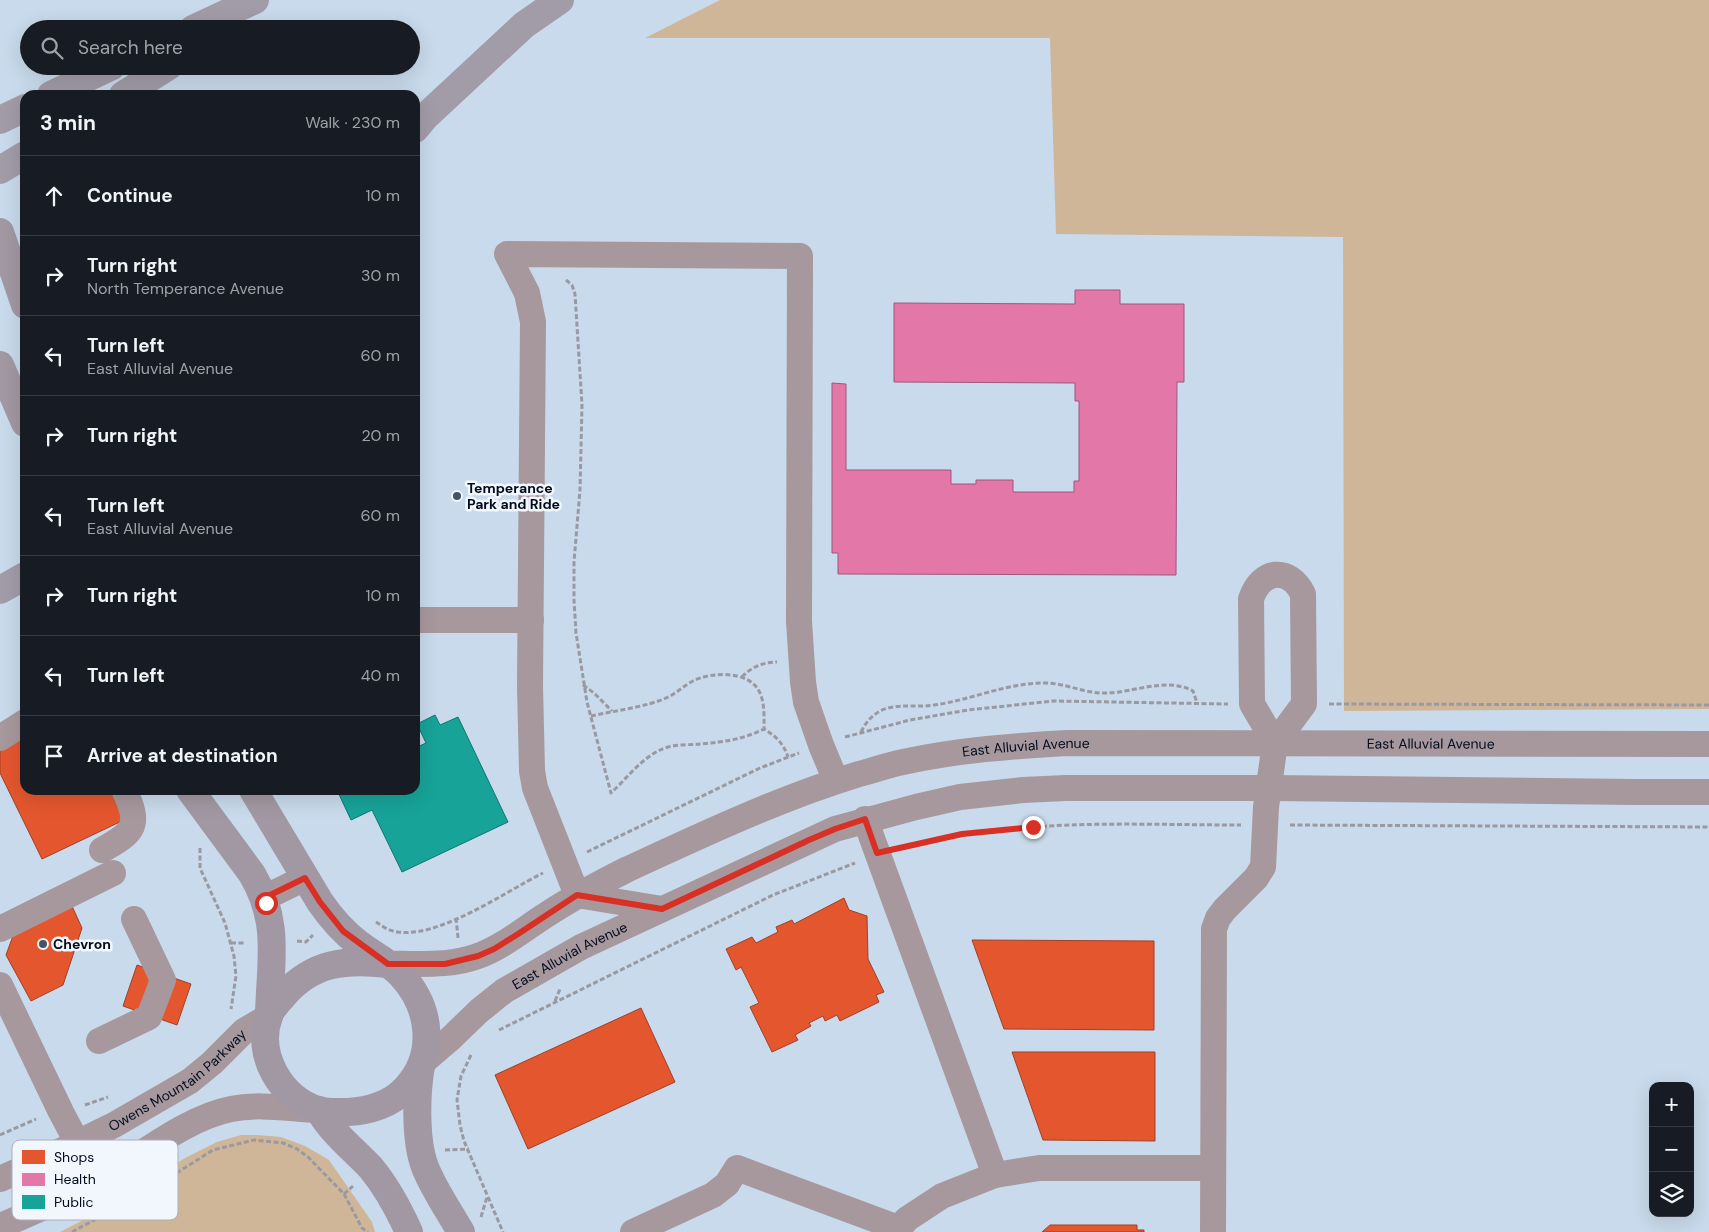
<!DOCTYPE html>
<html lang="en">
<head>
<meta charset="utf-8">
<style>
	:root { --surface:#171b24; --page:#20242c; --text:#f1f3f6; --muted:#9ea1a6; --line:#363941 }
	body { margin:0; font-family:"DM Sans",sans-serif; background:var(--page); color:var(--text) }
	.controls { position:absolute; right:15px; bottom:15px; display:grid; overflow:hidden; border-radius:10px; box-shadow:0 5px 20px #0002 }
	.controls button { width:45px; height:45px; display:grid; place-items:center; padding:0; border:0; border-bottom:1px solid var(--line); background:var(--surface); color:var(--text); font:25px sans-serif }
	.stop { position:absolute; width:15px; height:15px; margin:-11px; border:4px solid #d93025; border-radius:50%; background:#fff }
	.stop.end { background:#d93025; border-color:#fff; box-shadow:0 1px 5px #0008 }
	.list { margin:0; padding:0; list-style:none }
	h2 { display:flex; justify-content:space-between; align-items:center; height:65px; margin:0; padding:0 20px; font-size:21px }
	h2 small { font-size:16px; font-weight:400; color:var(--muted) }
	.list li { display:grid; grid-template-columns:32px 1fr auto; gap:15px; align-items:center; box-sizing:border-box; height:80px; padding:0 20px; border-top:1px solid var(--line) }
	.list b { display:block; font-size:19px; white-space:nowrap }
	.list p { margin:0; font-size:16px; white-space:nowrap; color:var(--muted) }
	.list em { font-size:16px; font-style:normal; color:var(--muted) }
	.icon { flex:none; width:28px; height:28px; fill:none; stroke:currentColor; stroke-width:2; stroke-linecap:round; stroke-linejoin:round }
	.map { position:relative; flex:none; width:1709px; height:1232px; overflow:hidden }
	.search { position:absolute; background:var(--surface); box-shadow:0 5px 20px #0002; left:20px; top:20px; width:400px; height:55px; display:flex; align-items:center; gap:12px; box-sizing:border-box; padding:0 18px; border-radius:28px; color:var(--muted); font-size:19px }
	.panel { position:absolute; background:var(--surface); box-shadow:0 5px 20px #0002; left:20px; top:90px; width:400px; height:705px; border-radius:15px }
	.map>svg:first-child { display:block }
	.green { fill:#cfb699 }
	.shops { fill:#e4572e; stroke:#a04029 }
	.health { fill:#e377a8; stroke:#9f577f }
	.public { fill:#17a398; stroke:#107673 }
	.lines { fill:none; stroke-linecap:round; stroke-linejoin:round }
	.path { stroke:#9a99a1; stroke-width:3; stroke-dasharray:5 2.5; stroke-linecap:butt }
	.minor { stroke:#a7989d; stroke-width:26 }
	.major { stroke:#a298a3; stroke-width:28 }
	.highway { stroke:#a29ba8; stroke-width:28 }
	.route { stroke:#d93025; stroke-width:6 }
	.poi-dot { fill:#465466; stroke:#f2f7fd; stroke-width:2 }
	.labels { text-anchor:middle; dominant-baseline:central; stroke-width:5; stroke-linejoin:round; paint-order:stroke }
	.poi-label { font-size:14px; font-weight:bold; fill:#000c1e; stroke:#f2f7fd; text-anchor:start }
	.street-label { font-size:14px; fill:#000c1e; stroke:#f2f7fd }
	.key { fill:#f2f7fd; stroke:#a9b0ba; stroke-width:1 }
	.key-label { font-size:14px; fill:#000c1e }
</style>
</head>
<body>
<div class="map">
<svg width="1709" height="1232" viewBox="0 0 1709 1232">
	<rect width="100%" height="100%" fill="#c8daeb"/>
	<!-- green -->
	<g class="green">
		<path d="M720 0H1709V709L1344 711 1343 237 1056 234 1050 38H645Z"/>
		<path d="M241 1135H257L281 1137 305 1146 329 1160 372 1222 375 1232H60L118 1202 185 1158 217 1142Z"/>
	</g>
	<!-- shops -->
	<g class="shops">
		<path d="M25 736V790H110L124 820 42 859 0 773V748Z"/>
		<path d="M844 898 849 910 867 916 868 959 884 992 876 995 879 1002 840 1021 837 1015 825 1021 823 1016 809 1023 811 1026 795 1035 798 1040 772 1052 750 1007 759 1003 741 967 736 970 726 949 752 937 756 943 778 932 776 927 792 920 794 924Z"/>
		<path d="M71 904 82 928 63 985 31 1001 6 955 14 933Z"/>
		<path d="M972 940 1154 941V1030L1004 1029Z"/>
		<path d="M137 965 191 984 177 1025 123 1006Z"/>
		<path d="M641 1008 675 1082 528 1149 495 1075Z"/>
		<path d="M1012 1052H1155V1141L1043 1140Z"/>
		<path d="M1050 1225H1137V1230H1144V1232H1042Z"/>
	</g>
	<!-- health -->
	<path class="health" d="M1075 290H1120V304H1184V382H1177L1176 575 838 574V553H832V383L846 384V470H951V484H976V480H1013V492H1074V481H1079V401H1075V383L894 382V303L1075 304Z"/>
	<!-- public -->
	<path class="public" d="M435 715 440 725 458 717 508 822 402 872 372 810 351 820 337 790H415V748L426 743 417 724Z"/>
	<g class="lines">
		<!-- path -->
		<g class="path">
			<path d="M566 280 572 285 575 294 582 405 580 490 574 562V600L576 633 587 702 611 793C626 779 641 759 660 750 672 744 688 745 701 744 724 742 744 739 764 729 777 737 783 743 788 757"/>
			<path d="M742 677C751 667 764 662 777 662"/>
			<path d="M583 685 594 693 612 711"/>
			<path d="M1329 704 1709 705"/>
			<path d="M591 716C613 711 646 707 666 698 676 694 683 686 693 681 711 672 748 670 759 691 765 702 764 718 764 729"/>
			<path d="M861 732C866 722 872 715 882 710 900 703 916 708 934 705 972 700 1008 682 1047 683 1068 684 1086 694 1107 693 1135 692 1168 677 1193 691L1197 703"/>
			<path d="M845 737 910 720 968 710 1053 701 1228 704"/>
			<path d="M1290 825 1709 827"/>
			<path d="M901 847C945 838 988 830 1032 827 1101 822 1172 825 1241 825"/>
			<path d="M200 848V868L225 923 234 956 236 976 231 1009"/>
			<path d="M587 852 760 768 799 753"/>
			<path d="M456 918 458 938"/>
			<path d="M376 922C381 925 387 930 393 931 435 942 506 891 543 873"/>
			<path d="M297 941 306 942 313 935"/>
			<path d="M231 943H246"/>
			<path d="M555 1001 560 989"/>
			<path d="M499 1030 773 895 855 863"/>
			<path d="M471 1055 461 1076 457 1100 460 1125 464 1141 503 1232"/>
			<path d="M85 1105 108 1097"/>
			<path d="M0 1135 36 1119"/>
			<path d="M445 1150 469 1149"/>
			<path d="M344 1194 353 1186"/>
			<path d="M94 1211 107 1213"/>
			<path d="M481 1217 487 1197"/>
			<path d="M72 1232 153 1188 213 1150 254 1140 283 1143 297 1149 308 1157 344 1194 362 1228 368 1232"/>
		</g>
		<!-- minor -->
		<g class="minor">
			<path d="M415 620H531"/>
			<path d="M0 738 25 722"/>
			<path d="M865 819 995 1175"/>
			<path d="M102 850C135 832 141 825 124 790"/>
			<path d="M264 898 305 878"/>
			<path d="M662 909 577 895 535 788 532 771 530 685 533 322 527 293 507 254 800 256 799 621 803 682 806 702 821 745 836 781"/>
			<path d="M0 929 113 873"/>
			<path id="s1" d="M388 964C418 963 448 967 478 956 503 947 524 929 546 915 572 898 600 883 628 869 704 834 780 798 859 774 874 770 888 765 903 762 958 750 1012 746 1068 743L1709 744"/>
			<path d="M0 985 61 1112 97 1180"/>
			<path d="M99 1041 149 1017 163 980 134 919"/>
			<path id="s2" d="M422 1063 450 1039 479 1011 504 991 581 947 835 829 916 807 960 797 1023 790 1066 788H1270L1634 792H1709"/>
			<path id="s3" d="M0 1179 36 1163 114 1125 190 1081 212 1063 244 1031 269 1016"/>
			<path d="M0 1226C40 1210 79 1191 117 1169 151 1148 191 1117 231 1109 260 1103 290 1109 319 1110"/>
			<path d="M633 1232 713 1195 727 1184 737 1168 898 1228"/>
			<path d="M896 1232 907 1219 942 1196 995 1175 1039 1168H1213"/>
			<path d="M1213 1232 1214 929 1218 918 1225 909 1256 878 1263 867 1266 807 1275 743 1304 704 1303 594C1289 566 1261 569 1251 599L1252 704 1275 743"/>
		</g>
		<!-- major -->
		<g class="major">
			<path d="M0 232 25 305"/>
			<path d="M0 365 25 423"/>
			<path d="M190 790 252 874C281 923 270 962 269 1016"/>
			<path d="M253 790 320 902C331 918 343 932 359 944 372 954 389 962 401 975 431 1007 437 1055 406 1088 392 1104 369 1111 348 1112 338 1112 328 1113 318 1110 281 1098 255 1055 269 1016 271 1009 279 1001 284 995 313 962 346 959 388 964"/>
			<path d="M421 1066C416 1094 415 1141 425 1167 434 1190 449 1211 461 1232"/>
			<path d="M319 1110C332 1133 353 1149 371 1168 386 1186 399 1210 409 1232"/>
		</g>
		<!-- highway -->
		<g class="highway">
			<path d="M193 29 255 0"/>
			<path d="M51 95 112 66"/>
			<path d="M123 95 169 66"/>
			<path d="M0 120 25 108"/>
			<path d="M415 129 425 117 524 25 560 0"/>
			<path d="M0 170 25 155"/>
			<path d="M0 590 25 576"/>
		</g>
	</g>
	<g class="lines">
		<!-- route -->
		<path class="route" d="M266 903 264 898 305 878 320 902 343 931 388 964H445L478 956 494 949 518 934 577 895 662 909 809 840 835 829 865 819 877 853 962 834 1033 827"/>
	</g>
	<!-- markers -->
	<g class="poi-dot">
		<circle cx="457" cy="496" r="5"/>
		<circle cx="43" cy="944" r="5"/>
	</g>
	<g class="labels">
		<!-- poi labels -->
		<g class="poi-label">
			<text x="467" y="488">Temperance<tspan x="467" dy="16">Park and Ride</tspan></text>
			<text x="53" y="944">Chevron</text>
		</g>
		<!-- street labels -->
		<g class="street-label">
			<text stroke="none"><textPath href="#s1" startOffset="1089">East Alluvial Avenue</textPath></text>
			<text stroke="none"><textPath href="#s1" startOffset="684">East Alluvial Avenue</textPath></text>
			<text stroke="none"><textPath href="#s2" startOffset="184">East Alluvial Avenue</textPath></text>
			<text stroke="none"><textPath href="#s3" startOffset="204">Owens Mountain Parkway</textPath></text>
		</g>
	</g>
	<!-- legend -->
	<rect x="12" y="1140" width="166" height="80" rx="8" class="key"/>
	<rect x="22" y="1150" width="23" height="14" fill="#e4572e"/>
	<rect x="22" y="1173" width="23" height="13" fill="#e377a8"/>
	<rect x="22" y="1195" width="23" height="14" fill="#17a398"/>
	<g class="key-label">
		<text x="54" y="1162">Shops</text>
		<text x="54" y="1184">Health</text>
		<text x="54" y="1207">Public</text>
	</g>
</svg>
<div class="controls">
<button>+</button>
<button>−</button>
<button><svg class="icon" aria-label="layers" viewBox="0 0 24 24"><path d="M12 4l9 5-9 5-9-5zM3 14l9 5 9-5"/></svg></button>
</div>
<div class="stop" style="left:266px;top:903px"></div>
<div class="stop end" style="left:1033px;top:827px"></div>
<div class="search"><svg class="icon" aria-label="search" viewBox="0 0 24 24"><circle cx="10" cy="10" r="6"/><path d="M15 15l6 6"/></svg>Search here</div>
<section class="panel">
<h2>3 min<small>Walk · 230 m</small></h2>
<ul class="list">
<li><svg class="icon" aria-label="ahead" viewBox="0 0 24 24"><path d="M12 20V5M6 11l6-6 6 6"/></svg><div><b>Continue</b></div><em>10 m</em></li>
<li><svg class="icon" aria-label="right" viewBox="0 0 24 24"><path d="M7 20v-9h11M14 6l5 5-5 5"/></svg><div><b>Turn right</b><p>North Temperance Avenue</p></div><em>30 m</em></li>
<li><svg class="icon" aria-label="left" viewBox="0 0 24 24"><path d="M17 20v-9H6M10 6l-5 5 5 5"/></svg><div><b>Turn left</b><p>East Alluvial Avenue</p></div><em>60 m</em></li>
<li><svg class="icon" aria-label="right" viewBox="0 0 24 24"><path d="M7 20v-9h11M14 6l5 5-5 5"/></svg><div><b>Turn right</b></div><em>20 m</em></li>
<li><svg class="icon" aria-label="left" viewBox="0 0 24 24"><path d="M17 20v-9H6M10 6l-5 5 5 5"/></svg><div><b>Turn left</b><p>East Alluvial Avenue</p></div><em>60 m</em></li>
<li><svg class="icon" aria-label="right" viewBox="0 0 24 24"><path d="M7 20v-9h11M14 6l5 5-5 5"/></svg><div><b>Turn right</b></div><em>10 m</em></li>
<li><svg class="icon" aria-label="left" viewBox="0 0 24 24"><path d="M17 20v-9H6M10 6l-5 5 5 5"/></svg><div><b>Turn left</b></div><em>40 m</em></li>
<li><svg class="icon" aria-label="arrive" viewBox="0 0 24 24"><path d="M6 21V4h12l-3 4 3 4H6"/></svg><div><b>Arrive at destination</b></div></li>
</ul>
</section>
</div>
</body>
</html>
